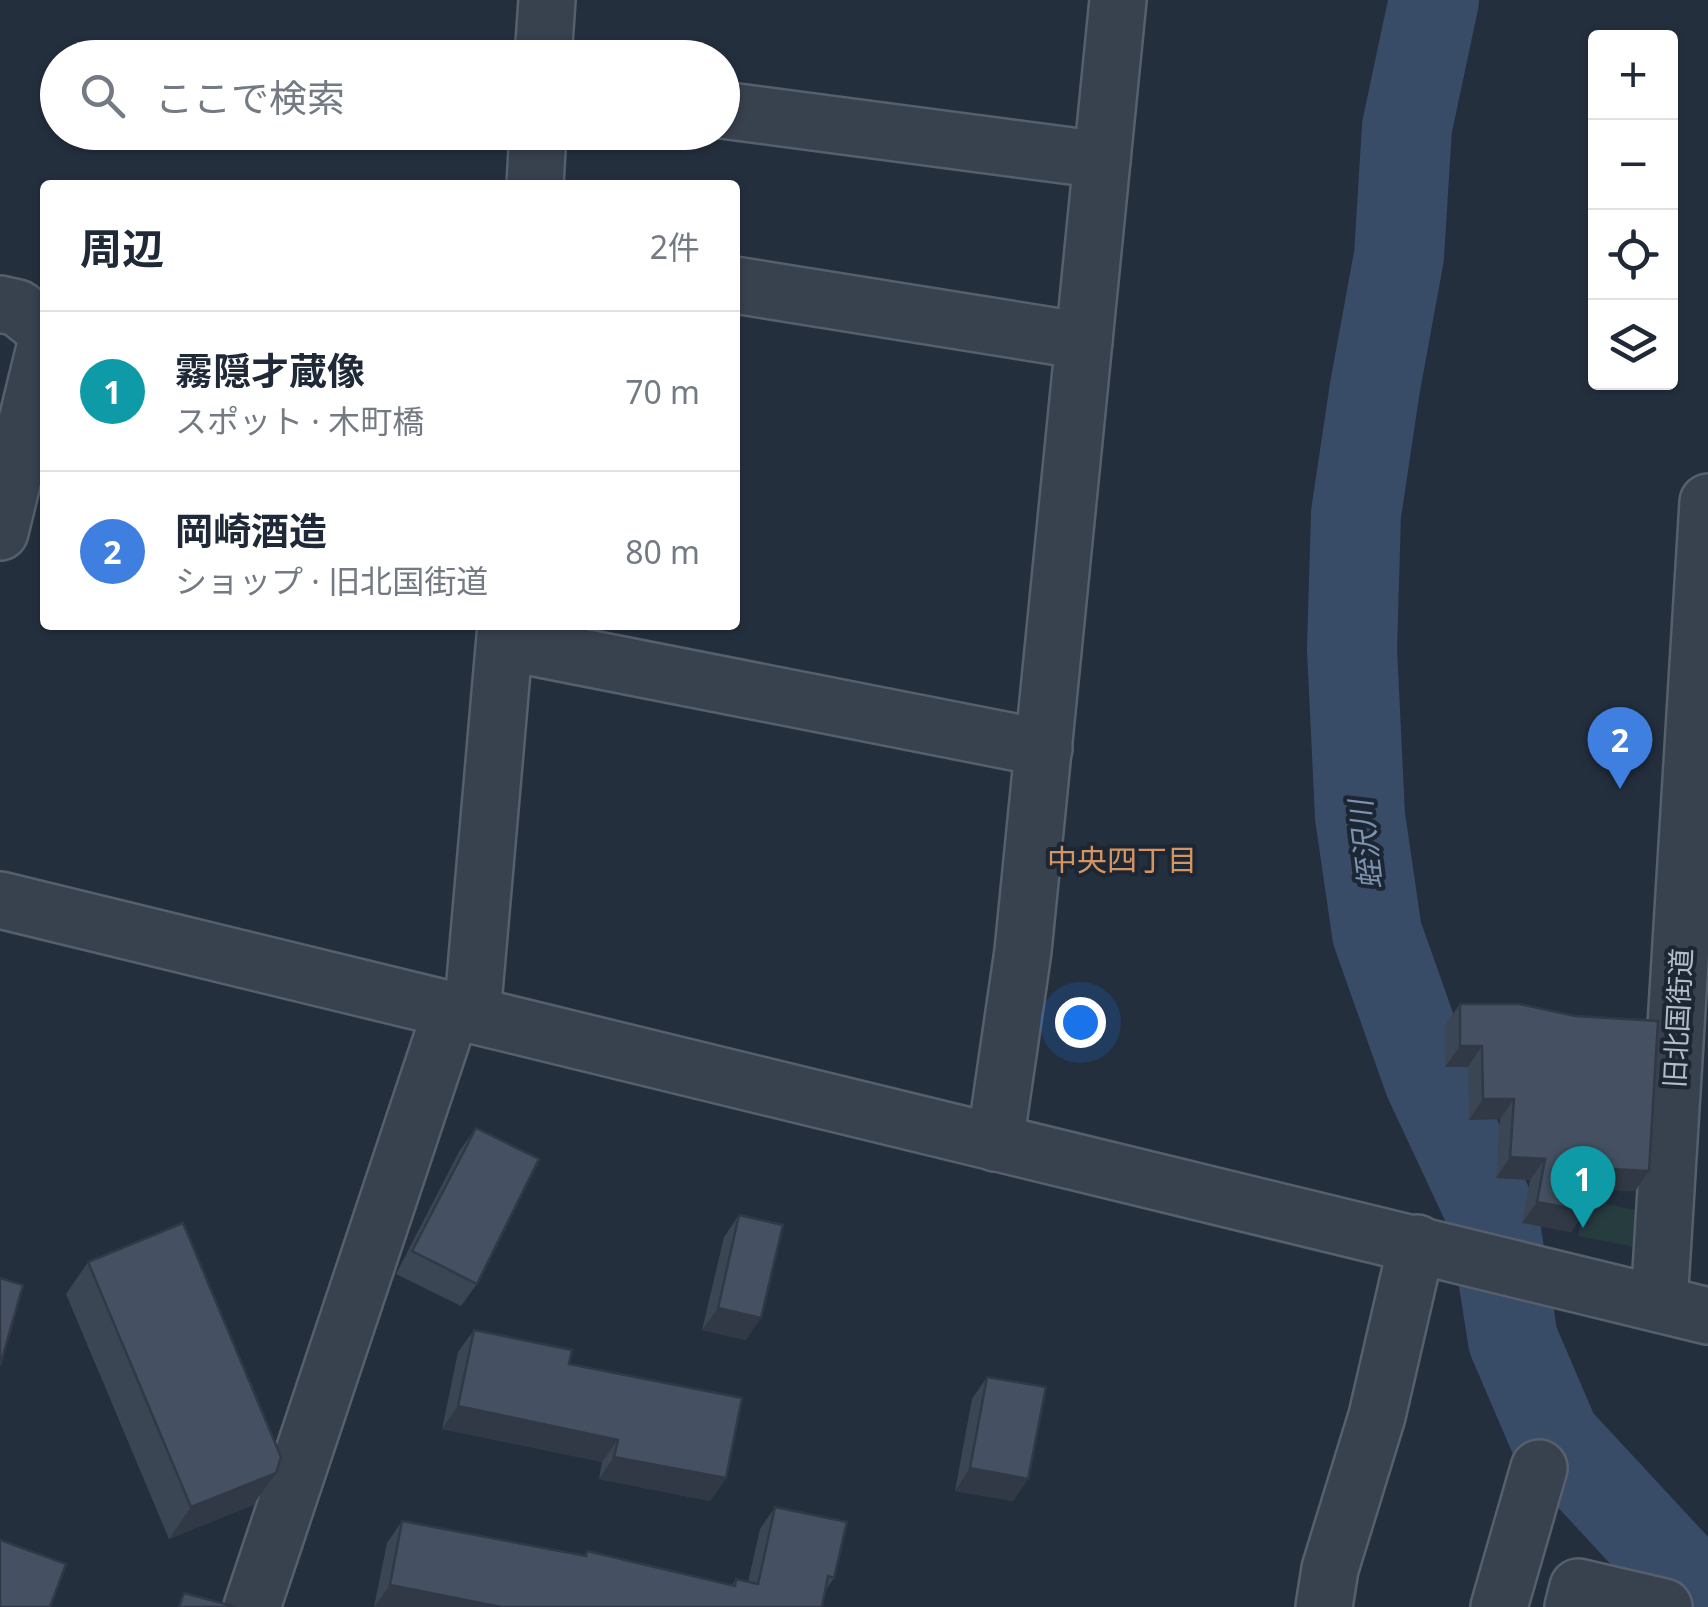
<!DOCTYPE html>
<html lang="ja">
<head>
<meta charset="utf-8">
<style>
	:root { --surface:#fff; --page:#f2f2f3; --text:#1f2937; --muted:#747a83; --line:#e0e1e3; --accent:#0f766e }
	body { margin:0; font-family:"Noto Sans","Noto Sans JP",sans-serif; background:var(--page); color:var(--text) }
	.controls { position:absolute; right:30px; top:30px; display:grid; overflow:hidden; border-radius:10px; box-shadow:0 2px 8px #0004 }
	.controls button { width:90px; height:90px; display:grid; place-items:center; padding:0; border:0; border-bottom:2px solid var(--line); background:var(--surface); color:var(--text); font:50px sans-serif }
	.you { position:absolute; left:1080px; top:1022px; width:35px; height:35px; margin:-25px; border:8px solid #fff; border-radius:50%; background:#1a73e8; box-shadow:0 0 0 15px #1a73e833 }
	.badge { display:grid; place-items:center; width:65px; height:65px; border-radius:50%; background:var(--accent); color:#fff; font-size:32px; font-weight:700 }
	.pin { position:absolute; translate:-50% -82px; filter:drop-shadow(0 2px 5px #0008) }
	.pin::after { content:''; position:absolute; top:52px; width:35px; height:30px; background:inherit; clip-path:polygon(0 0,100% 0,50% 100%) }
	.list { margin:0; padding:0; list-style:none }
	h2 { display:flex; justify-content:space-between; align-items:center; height:130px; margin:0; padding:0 40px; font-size:42px }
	h2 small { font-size:32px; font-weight:400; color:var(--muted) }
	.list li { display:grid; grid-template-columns:65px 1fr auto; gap:30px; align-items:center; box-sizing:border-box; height:160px; padding:0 40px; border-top:2px solid var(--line) }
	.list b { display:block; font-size:38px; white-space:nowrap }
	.list p { margin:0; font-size:32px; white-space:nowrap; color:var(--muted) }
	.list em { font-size:32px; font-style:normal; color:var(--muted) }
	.icon { flex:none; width:55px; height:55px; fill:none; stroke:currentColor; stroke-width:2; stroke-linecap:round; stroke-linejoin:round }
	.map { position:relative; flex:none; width:1708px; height:1607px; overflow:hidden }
	.search { position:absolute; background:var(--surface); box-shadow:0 2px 8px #0004; left:40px; top:40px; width:700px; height:110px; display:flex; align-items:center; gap:25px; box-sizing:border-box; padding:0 35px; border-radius:55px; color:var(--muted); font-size:38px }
	.panel { position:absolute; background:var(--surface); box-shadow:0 2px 8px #0004; left:40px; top:180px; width:700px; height:450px; border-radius:10px }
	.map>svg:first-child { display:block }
	.green { fill:#263c3f }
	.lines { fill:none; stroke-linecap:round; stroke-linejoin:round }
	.river { stroke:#394c67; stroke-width:90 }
	.minor-casing { stroke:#565f6c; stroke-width:60 }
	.minor { stroke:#38414e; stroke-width:55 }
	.wall { fill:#3b4654 }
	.shaded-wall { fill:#303945 }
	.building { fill:#455162; stroke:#303945; stroke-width:2.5 }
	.labels { text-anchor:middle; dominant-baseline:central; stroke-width:8; stroke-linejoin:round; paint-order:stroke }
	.street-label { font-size:28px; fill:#b4bcc9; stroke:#1d2633 }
	.water-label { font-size:30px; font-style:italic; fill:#7c92b1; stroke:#1d2633 }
	.neighbourhood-label { font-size:30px; fill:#d59563; stroke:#1d2633 }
</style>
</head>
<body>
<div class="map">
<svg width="1708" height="1607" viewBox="0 0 1708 1607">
	<rect width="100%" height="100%" fill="#242f3e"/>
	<!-- green -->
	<path class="green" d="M1585 1200 1641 1211 1635 1247 1578 1236Z"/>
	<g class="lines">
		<!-- river -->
		<path class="river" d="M1434 0 1407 127 1399 256 1375 387 1356 514 1352 649 1360 816 1377 933 1429 1080 1494 1219 1513 1340 1555 1438 1708 1603"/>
		<defs>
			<g id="minor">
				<path d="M543 58 547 0"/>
				<path d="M722 110 1102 160"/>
				<path d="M535 185 538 132"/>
				<path d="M735 285 1084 341"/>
				<path d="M0 304 18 308 45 330"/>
				<path d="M0 532 45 347"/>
				<path d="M505 642 1044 748"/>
				<path d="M0 900 1708 1316"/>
				<path d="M472 1015 506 625"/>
				<path d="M995 1143 1023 951 1118 0"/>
				<path d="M1659 1304 1708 502"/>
				<path d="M252 1607 452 1009"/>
				<path d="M1324 1607 1330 1569 1377 1416 1417 1243"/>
				<path d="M1499 1607 1539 1468"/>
				<path d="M1573 1607 1578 1587 1664 1607"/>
			</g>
		</defs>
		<!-- minor casing -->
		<use href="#minor" class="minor-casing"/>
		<!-- minor -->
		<use href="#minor" class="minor"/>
	</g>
	<!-- wall -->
	<g class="wall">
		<path d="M1460 1004 1649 1171 1635 1191 1590 1189 1585 1211 1571 1232 1522 1223 1530 1180 1496 1178 1500 1119 1469 1120 1468 1067H1445V1025Z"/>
		<path d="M476 1128 477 1284 461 1306 396 1274 460 1150Z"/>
		<path d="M739 1215 746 1340 702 1330 724 1237Z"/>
		<path d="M88 1262 276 1473 253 1505 169 1539 66 1294Z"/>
		<path d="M474 1330 569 1364 726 1478 710 1501 599 1479 602 1462 442 1429 458 1352Z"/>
		<path d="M987 1377 1028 1479 1013 1501 955 1491 972 1399Z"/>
		<path d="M775 1507 834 1578 825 1591 822 1607H374L387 1543 402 1521 583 1556 587 1551 732 1585 736 1579 748 1582 760 1529Z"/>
	</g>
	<!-- shaded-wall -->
	<g class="shaded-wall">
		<path d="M1460 1046H1482L1468 1067H1445Z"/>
		<path d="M1483 1099H1514L1500 1119 1469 1120Z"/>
		<path d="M1510 1157 1545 1159 1530 1180 1496 1178Z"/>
		<path d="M1594 1168 1649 1171 1635 1191 1579 1188Z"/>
		<path d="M1537 1202 1585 1211 1571 1232 1522 1223Z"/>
		<path d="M718 1308 761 1318 746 1340 702 1330Z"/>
		<path d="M458 1406 618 1440 602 1462 442 1429Z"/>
		<path d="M614 1457 726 1478 710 1501 599 1479Z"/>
		<path d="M970 1468 1028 1479 1013 1501 955 1491Z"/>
		<path d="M276 1473 253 1505 169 1539 191 1507Z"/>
		<path d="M390 1585 501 1607H374Z"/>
	</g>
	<!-- building -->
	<g class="building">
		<path d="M1460 1004H1519L1575 1016 1658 1021 1649 1171 1594 1168 1585 1211 1537 1202 1545 1159 1510 1157 1514 1099H1483L1482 1046H1460Z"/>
		<path d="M476 1128 539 1159 477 1284 412 1251Z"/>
		<path d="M739 1215 783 1225 761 1318 718 1308Z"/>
		<path d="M183 1223 281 1457 276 1473 191 1507 88 1262Z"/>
		<path d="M0 1278 23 1285 0 1366Z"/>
		<path d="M474 1330 572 1350 569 1364 742 1398 726 1478 614 1457 618 1440 458 1406Z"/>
		<path d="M987 1377 1046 1387 1028 1479 970 1468Z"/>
		<path d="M775 1507 847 1522 834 1578 828 1576 822 1607H501L390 1585 402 1521 586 1556 587 1551 735 1586 736 1579 758 1584Z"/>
		<path d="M0 1540 66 1564 50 1607H0Z"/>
		<path d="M184 1593 236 1607H179Z"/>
	</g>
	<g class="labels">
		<!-- street labels -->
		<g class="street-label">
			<text transform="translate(1677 1018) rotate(-87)">旧北国街道</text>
		</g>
		<!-- water labels -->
		<g class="water-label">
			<text transform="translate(1365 845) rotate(-97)">蛭沢川</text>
		</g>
		<!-- neighbourhood labels -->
		<g class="neighbourhood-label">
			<text x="1122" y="859">中央四丁目</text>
		</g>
	</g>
</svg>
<div class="controls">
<button>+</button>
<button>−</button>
<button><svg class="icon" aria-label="locate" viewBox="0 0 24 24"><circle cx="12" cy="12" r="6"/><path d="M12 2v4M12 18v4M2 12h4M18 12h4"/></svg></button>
<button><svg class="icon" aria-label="layers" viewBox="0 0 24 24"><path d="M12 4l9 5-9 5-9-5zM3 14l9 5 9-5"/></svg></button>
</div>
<div class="you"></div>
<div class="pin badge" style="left:1583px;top:1228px;background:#0f9aa8">1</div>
<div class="pin badge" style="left:1620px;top:789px;background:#3f7fe0">2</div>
<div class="search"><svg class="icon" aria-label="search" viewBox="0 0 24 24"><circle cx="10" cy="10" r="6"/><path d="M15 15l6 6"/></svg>ここで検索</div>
<section class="panel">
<h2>周辺<small>2件</small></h2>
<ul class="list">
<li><span class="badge" style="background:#0f9aa8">1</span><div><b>霧隠才蔵像</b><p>スポット · 木町橋</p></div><em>70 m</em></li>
<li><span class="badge" style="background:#3f7fe0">2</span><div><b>岡崎酒造</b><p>ショップ · 旧北国街道</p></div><em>80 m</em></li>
</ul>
</section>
</div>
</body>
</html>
